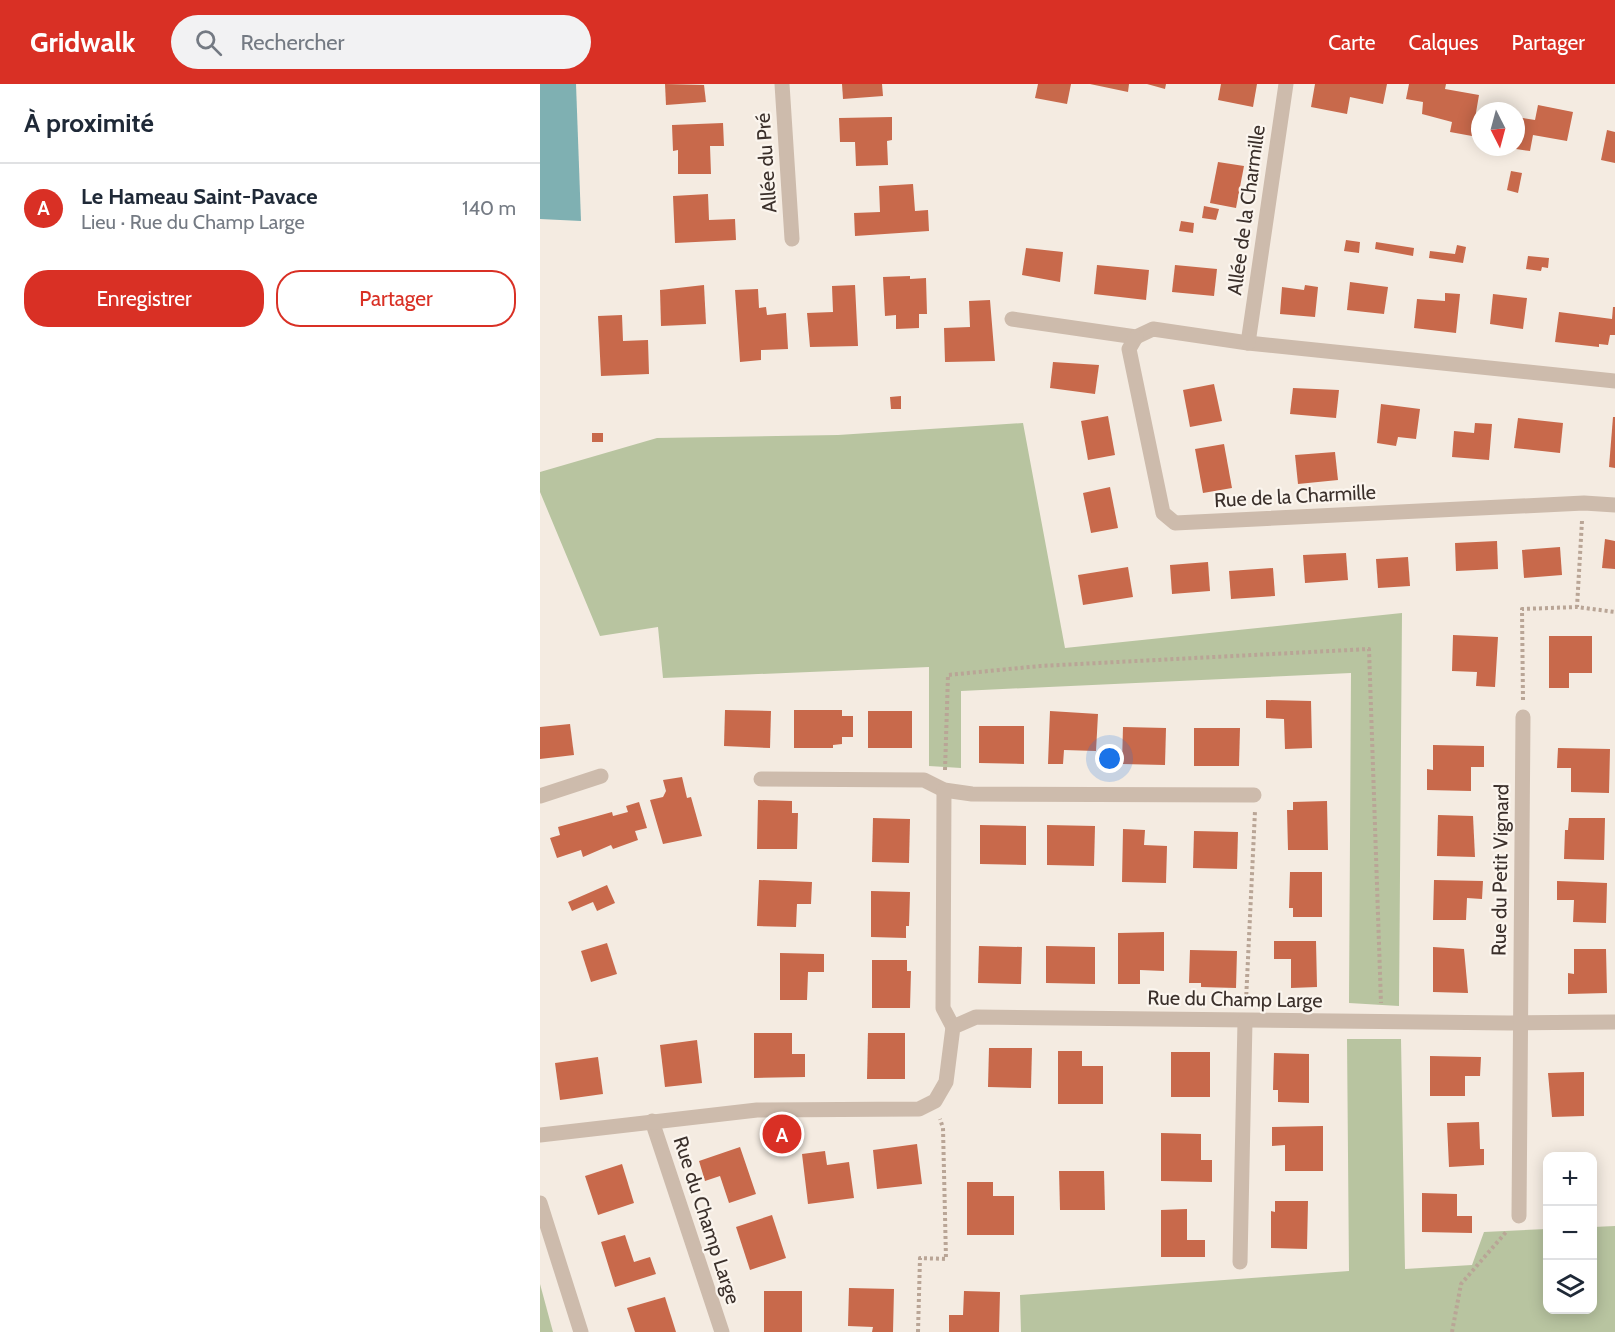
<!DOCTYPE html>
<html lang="fr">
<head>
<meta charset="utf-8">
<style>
	:root { --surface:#fff; --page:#f2f2f3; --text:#1f2937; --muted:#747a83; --line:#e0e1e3; --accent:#d93025 }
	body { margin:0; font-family:Cabin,sans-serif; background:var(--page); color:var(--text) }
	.controls { position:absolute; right:18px; bottom:18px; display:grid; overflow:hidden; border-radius:12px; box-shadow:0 3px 15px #0003 }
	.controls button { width:54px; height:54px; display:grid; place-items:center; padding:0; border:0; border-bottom:2px solid var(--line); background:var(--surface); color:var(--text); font:30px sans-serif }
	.compass { position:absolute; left:931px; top:18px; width:54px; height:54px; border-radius:50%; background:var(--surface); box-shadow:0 3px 15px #0003; rotate:174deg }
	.you { position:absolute; left:570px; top:675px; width:21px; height:21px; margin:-15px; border:4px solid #fff; border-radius:50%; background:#1a73e8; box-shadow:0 0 0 9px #1a73e833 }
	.badge { display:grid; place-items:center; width:39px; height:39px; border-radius:50%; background:var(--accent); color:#fff; font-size:20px; font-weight:700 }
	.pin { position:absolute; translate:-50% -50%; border:3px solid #fff; box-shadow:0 2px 6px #0006 }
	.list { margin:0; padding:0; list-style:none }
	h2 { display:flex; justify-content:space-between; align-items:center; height:78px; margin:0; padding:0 24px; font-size:26px }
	h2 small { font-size:20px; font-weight:400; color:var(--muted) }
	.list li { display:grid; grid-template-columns:39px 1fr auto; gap:18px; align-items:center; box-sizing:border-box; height:90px; padding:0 24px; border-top:2px solid var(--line) }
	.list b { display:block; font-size:22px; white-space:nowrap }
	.list p { margin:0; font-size:20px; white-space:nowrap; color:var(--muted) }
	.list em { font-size:20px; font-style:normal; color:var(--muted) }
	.actions { display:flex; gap:12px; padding:18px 24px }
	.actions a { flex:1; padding:14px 0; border:2px solid var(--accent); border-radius:24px; text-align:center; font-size:21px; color:var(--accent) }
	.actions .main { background:var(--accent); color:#fff }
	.icon { flex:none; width:33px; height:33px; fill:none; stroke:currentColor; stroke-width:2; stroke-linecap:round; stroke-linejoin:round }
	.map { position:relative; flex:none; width:1075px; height:1248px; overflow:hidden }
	header { display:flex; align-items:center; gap:36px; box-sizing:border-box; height:84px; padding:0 30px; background:var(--accent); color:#fff }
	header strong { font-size:28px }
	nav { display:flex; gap:33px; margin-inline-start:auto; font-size:21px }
	.search { width:420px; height:54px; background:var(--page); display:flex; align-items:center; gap:15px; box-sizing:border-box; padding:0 21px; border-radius:33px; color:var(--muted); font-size:22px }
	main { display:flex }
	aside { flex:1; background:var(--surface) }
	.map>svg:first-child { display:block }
	.green { fill:#b8c4a0 }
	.water { fill:#7fb0b2 }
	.building { fill:#c8694b }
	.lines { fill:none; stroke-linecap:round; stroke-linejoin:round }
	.path { stroke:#b9a596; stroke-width:4; stroke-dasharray:3 3; stroke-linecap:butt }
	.minor { stroke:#cdbbac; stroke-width:15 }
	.labels { text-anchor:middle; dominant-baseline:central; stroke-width:4.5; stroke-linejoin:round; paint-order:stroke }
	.street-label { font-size:20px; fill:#3b302b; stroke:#fbf5ee }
</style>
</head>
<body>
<header>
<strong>Gridwalk</strong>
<div class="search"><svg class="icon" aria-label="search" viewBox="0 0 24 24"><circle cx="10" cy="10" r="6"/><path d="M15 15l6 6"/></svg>Rechercher</div>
<nav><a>Carte</a><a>Calques</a><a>Partager</a></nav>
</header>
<main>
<aside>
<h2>À proximité<small></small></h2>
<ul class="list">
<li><span class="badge">A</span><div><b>Le Hameau Saint-Pavace</b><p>Lieu · Rue du Champ Large</p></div><em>140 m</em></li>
</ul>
<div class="actions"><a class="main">Enregistrer</a><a>Partager</a></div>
</aside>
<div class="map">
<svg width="1075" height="1248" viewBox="0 0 1075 1248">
	<rect width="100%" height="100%" fill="#f4ebe1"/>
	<!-- green -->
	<g class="green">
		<path d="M483 339 525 564 862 529 859 922 809 919 811 589 421 607V684L389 682V583L123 594 118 543 60 552 0 408V388L117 354 298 351Z"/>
		<path d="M807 955H861L865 1185 932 1181 944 1148 1007 1145 1008 1226H1052L1053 1143 1075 1142V1248H481L480 1211 809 1187Z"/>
		<path d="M0 1200 13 1248H0Z"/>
	</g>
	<!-- water -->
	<path class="water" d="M0 0H36L41 137 0 135Z"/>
	<!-- building -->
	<g class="building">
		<path d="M125 0 164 1 166 18 126 21Z"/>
		<path d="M302 0H342L343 12 303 15Z"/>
		<path d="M531 0 527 20 495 14 498 0Z"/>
		<path d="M550 0H589L588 8Z"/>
		<path d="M607 0H626L625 5Z"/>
		<path d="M681 0H717L713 23 678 16Z"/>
		<path d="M775 0H847L843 20 810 13 807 30 771 23Z"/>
		<path d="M869 0H906L905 5 939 11 932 52 910 48 912 38 882 30 883 18 866 15Z"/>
		<path d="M998 21 1033 28 1027 57 993 51 990 67 976 65V33L995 36Z"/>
		<path d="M352 33V56L347 57 348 81 316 82 315 58H300L299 34Z"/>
		<path d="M183 39 184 62H170L171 90H138V66L133 67 132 41Z"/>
		<path d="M1067 46 1075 48V79L1061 76Z"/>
		<path d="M678 78 704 82 696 124 670 119Z"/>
		<path d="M971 87 982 89 978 109 967 106Z"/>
		<path d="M373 100 375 127 388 126 389 147 315 152 314 129 340 128 339 102Z"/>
		<path d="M168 110 169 136 195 135 196 156 135 159 133 112Z"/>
		<path d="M664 122 679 125 676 136 662 134Z"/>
		<path d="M641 137 654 139 653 149 639 147Z"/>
		<path d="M806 156 820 158 819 169 804 167Z"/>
		<path d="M836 158 874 164 873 172 835 165Z"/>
		<path d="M917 161 926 163 923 179 889 174 890 167 915 170Z"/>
		<path d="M486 164 523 168 520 198 482 191Z"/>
		<path d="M988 172 1009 174 1008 184 1002 183 1001 187 986 185Z"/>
		<path d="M557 181 609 186 606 216 554 210Z"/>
		<path d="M635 181 677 185 674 212 632 208Z"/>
		<path d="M370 192V195L386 194 387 230H379V244L356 245V231L345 232 343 193Z"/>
		<path d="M810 198 848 203 844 230 807 226Z"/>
		<path d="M164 201 166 240 121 242 120 206Z"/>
		<path d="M315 201 318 262 270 263 267 229 293 228 292 202Z"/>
		<path d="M765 201 778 203 775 233 740 230 742 203 764 206Z"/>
		<path d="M218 205 219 224 226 223 227 231 246 229 248 265 221 266V276L200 278 195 206Z"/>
		<path d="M905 209 920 210 916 249 874 244 877 215 905 217Z"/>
		<path d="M953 210 987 214 983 245 950 240Z"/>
		<path d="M450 216 455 277 405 278 404 244 430 243 429 217Z"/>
		<path d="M1073 223H1075V251H1070L1068 261 1059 260V263L1015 258 1019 228 1072 235Z"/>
		<path d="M82 231 83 257 108 256 109 290 61 292 58 232Z"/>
		<path d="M513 278 559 281 555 310 510 304Z"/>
		<path d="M674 300 682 337 650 343 643 306Z"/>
		<path d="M753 304 799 306 796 334 750 330Z"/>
		<path d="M361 312V325H351L350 313Z"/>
		<path d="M841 320 880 325 876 355 858 353 856 362 837 359Z"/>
		<path d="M568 332 575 371 548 376 541 337Z"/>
		<path d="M1073 333H1075V384L1069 383Z"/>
		<path d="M978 334 1023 339 1020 369 974 364Z"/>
		<path d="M935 339 952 340 949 376 912 373 914 347 934 349Z"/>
		<rect x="52" y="349" width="11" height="9"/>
		<path d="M684 360 692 404 663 409 655 365Z"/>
		<path d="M795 368 798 396 758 400 755 371Z"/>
		<path d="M570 403 578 444 551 449 543 409Z"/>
		<path d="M1065 455 1075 457V485L1062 484Z"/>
		<path d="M957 457 958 485 916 487 915 459Z"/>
		<path d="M1020 463 1022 491 984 494 982 466Z"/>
		<path d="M806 469 808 496 765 499 763 471Z"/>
		<path d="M868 473 870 502 838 504 836 475Z"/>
		<path d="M668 478 670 507 632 510 630 481Z"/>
		<path d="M588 483 593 513 543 521 538 491Z"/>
		<path d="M733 484 735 512 691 515 689 487Z"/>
		<path d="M913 551 958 553 955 603 936 602 937 588 912 587Z"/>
		<path d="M1009 552H1052V589H1029V604H1009Z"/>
		<path d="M726 616 771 617 772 664 745 665 744 635 726 634Z"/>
		<path d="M185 626 231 627 230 664 184 662Z"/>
		<path d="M254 626H302V632H313V653H302V660L293 661V664H254Z"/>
		<rect x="328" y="627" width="44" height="37"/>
		<path d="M510 627 558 630 556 667 524 666 523 680H508Z"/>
		<path d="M30 640 34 671 0 675V643Z"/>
		<path d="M439 642H484V680L439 679Z"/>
		<path d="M583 643 626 644 625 681 582 680Z"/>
		<path d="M654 644H700L699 682H654Z"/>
		<path d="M893 661 944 662V683H931V707L887 706V685L893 686Z"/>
		<path d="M1018 664 1070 665 1069 709 1031 708V684H1017Z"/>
		<path d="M142 693 147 714 151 713 162 752 123 760 110 716 123 713 126 707 123 696Z"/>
		<path d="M218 716 252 717V729H258L257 765H217Z"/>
		<path d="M787 717 788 766H748L747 726H753V718Z"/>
		<path d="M99 718 107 744 95 747 98 756 73 765 71 761 43 773 41 766 17 774 10 754 20 751 18 743 72 728 73 732 88 728 86 722Z"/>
		<path d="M898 731 933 732 935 773 897 772Z"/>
		<path d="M333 734 370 735 369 779 332 778Z"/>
		<path d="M1029 734H1065L1064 776 1024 775 1025 746H1028Z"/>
		<path d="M440 741 486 742V781L440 780Z"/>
		<path d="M507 741 555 742 554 782 507 781Z"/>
		<path d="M583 745 605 746 604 761 627 762 626 799 582 798Z"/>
		<path d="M654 747 698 748 697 785 653 784Z"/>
		<path d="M750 788H782V833H753V824H749Z"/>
		<path d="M219 796 272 798 271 820H257L256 843 217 842Z"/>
		<path d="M894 796 943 797 942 815 927 814 926 836H893Z"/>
		<path d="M1017 797 1067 799 1066 839 1033 838 1034 816H1017Z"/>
		<path d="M67 801 75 819 57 827 53 818 32 827 28 818Z"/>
		<path d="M331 807 370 808 369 842H366V854L331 853Z"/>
		<path d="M624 848V887L600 886V900H578V849Z"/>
		<path d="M734 857H776L777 903 751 904V875H734Z"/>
		<path d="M67 859 77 890 51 898 41 867Z"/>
		<path d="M439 862 482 863 481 900 438 899Z"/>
		<path d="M506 862 555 863V900L506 899Z"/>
		<path d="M893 863 924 865 928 909 893 908Z"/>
		<path d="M1034 865H1066L1067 909 1028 910V889L1034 890Z"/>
		<path d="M650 866 697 867 696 904 661 903V899H649Z"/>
		<path d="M240 869 284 870V888H268L267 916H240Z"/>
		<path d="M332 876H367V887H371L370 924H332Z"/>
		<path d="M214 949H252V970H265V993L214 994Z"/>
		<path d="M328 949H365V995H327Z"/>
		<path d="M157 956 162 999 125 1003 120 961Z"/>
		<path d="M449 964H492L491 1004 448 1003Z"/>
		<path d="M518 967H542V982H563V1020H518Z"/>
		<rect x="631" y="968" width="39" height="45"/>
		<path d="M734 969 769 970V1019L738 1018V1006H733Z"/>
		<path d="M890 972 941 973 940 992H925V1012H890Z"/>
		<path d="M58 973 63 1010 20 1016 15 979Z"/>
		<path d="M1044 988V1032L1012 1033 1008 989Z"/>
		<path d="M939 1038 940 1065H944V1081L909 1083 907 1039Z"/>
		<path d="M783 1042V1087H745V1061L732 1062V1043Z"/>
		<path d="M239 1046H245V1055L238 1054Z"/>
		<path d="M621 1049 661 1050V1076H672V1098L621 1097Z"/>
		<path d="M377 1060 382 1100 337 1105 333 1066Z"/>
		<path d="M200 1063 216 1110 189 1119 180 1092 165 1097 159 1077Z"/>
		<path d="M285 1067 287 1081 309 1078 314 1114 268 1120 262 1070Z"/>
		<path d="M82 1080 94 1119 58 1131 45 1092Z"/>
		<path d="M519 1087H564L565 1126H520Z"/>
		<path d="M427 1098H453V1112H474V1151H427Z"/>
		<path d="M882 1109 917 1110V1132H932V1149L882 1148Z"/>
		<path d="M735 1117H768L767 1165 731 1164V1127L735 1128Z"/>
		<path d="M647 1125V1156H665V1173H621V1126Z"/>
		<path d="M232 1131 246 1174 210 1186 196 1143Z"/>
		<path d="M85 1151 94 1178 110 1173 116 1190 75 1203 61 1158Z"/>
		<path d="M309 1204 354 1205 353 1248H332L333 1243 308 1242Z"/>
		<rect x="224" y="1207" width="38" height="41"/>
		<path d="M424 1207 460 1208 459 1248H409V1231H423Z"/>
		<path d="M125 1213 136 1248H95L87 1224Z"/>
	</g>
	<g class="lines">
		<!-- path -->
		<g class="path">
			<path d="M1042 437 1037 523 1075 528"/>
			<path d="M983 616 982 525 1037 523"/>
			<path d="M405 686 408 591 500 582 829 565 841 919"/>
			<path d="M706 917 715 727"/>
			<path d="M378 1248 380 1174 406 1175 403 1044 400 1035"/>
			<path d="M912 1248 921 1200 967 1147"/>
		</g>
		<!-- minor -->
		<g class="minor">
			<path d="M242 0 252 155"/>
			<path d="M472 235 596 253 613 245 708 259 1075 297"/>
			<path d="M596 253 589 265 623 429 635 439 1044 419 1075 421"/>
			<path d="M708 259 746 0"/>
			<path d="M221 695 384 696 404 706 432 710 714 711"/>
			<path d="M404 706 403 924 413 943"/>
			<path d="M0 712 61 692"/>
			<path d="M112 1037 182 1248"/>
			<path d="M0 1051 217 1026 379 1025 395 1017 406 998 413 943 436 933 970 939 1075 938"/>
			<path d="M0 1119 41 1248"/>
			<path d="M979 1132 983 633"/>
			<path d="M700 1178 705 937"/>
		</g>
	</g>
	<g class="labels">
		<!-- street labels -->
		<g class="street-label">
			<text transform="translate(226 79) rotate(-94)">Allée du Pré</text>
			<text transform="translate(706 126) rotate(-82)">Allée de la Charmille</text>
			<text transform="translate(755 412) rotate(-3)">Rue de la Charmille</text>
			<text transform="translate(960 786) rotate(-89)">Rue du Petit Vignard</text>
			<text transform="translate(695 915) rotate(1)">Rue du Champ Large</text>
			<text transform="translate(167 1136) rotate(72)">Rue du Champ Large</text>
		</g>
	</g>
</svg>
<div class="controls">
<button>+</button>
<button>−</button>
<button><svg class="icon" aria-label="layers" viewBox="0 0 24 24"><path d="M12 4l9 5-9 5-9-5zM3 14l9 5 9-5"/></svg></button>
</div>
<svg class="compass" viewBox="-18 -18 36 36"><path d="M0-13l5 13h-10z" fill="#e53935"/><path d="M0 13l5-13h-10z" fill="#747a83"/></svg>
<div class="you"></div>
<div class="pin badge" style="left:242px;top:1050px">A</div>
</div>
</main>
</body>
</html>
